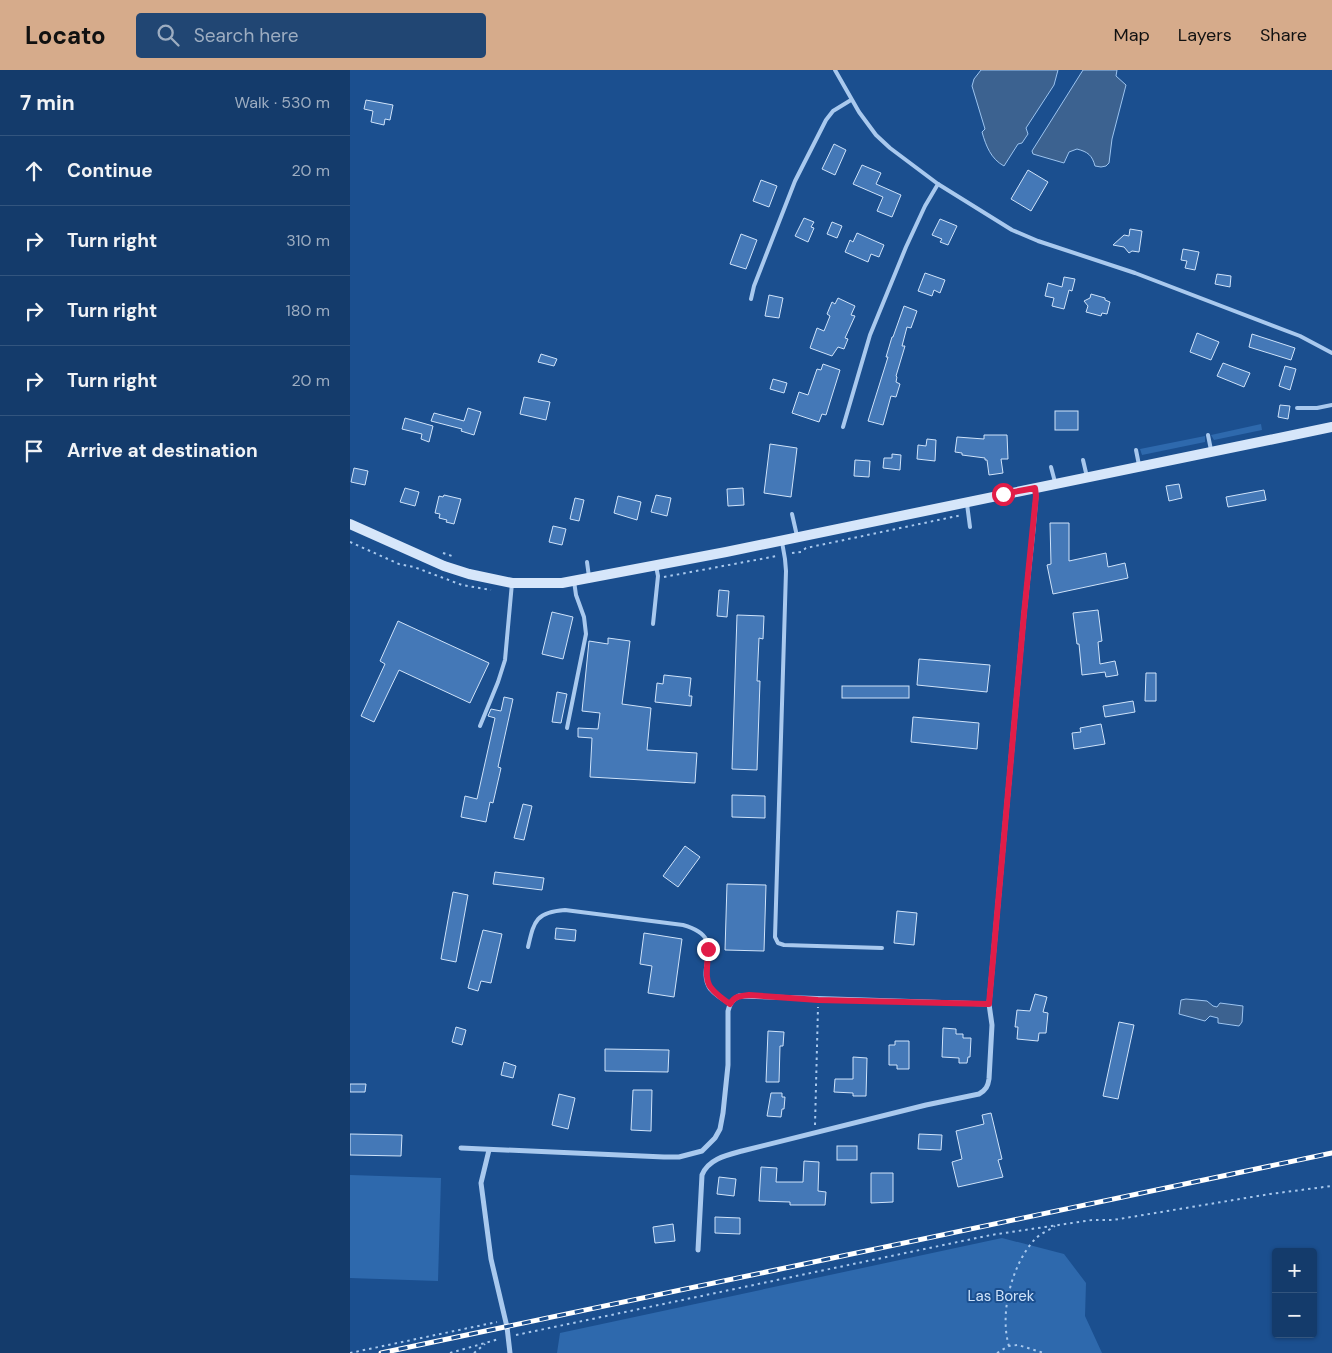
<!DOCTYPE html>
<html lang="en">
<head>
<meta charset="utf-8">
<style>
	:root { --surface:#143b6b; --page:#214673; --text:#f1f3f6; --muted:#9dadc1; --line:#33557e; --accent:#d6ab8b }
	body { margin:0; font-family:"DM Sans",sans-serif; background:var(--page); color:var(--text) }
	.controls { position:absolute; right:15px; bottom:15px; display:grid; overflow:hidden; border-radius:5px; box-shadow:0 1px 4px #0004 }
	.controls button { width:45px; height:45px; display:grid; place-items:center; padding:0; border:0; border-bottom:1px solid var(--line); background:var(--surface); color:var(--text); font:25px sans-serif }
	.stop { position:absolute; width:15px; height:15px; margin:-11px; border:4px solid #e11d48; border-radius:50%; background:#fff }
	.stop.end { background:#e11d48; border-color:#fff; box-shadow:0 1px 5px #0008 }
	.list { margin:0; padding:0; list-style:none }
	h2 { display:flex; justify-content:space-between; align-items:center; height:65px; margin:0; padding:0 20px; font-size:21px }
	h2 small { font-size:16px; font-weight:400; color:var(--muted) }
	.list li { display:grid; grid-template-columns:32px 1fr auto; gap:15px; align-items:center; box-sizing:border-box; height:70px; padding:0 20px; border-top:1px solid var(--line) }
	.list b { display:block; font-size:19px; white-space:nowrap }
	.list em { font-size:16px; font-style:normal; color:var(--muted) }
	.icon { flex:none; width:28px; height:28px; fill:none; stroke:currentColor; stroke-width:2; stroke-linecap:round; stroke-linejoin:round }
	.map { position:relative; flex:none; width:982px; height:1283px; overflow:hidden }
	header { display:flex; align-items:center; gap:30px; box-sizing:border-box; height:70px; padding:0 25px; background:var(--accent); color:#111 }
	header strong { font-size:24px }
	nav { display:flex; gap:28px; margin-inline-start:auto; font-size:18px }
	.search { width:350px; height:45px; background:var(--page); display:flex; align-items:center; gap:12px; box-sizing:border-box; padding:0 18px; border-radius:5px; color:var(--muted); font-size:19px }
	main { display:flex }
	aside { flex:1; background:var(--surface) }
	.map>svg:first-child { display:block }
	.green { fill:#2e69ad }
	.water { fill:#3c6290; stroke:#9cc4f0 }
	.building { fill:#4478b7; stroke:#cfe3fa }
	.lines { fill:none; stroke-linecap:round; stroke-linejoin:round }
	.path { stroke:#a9c9ee; stroke-width:2; stroke-dasharray:2.5 4; stroke-linecap:butt }
	.lane { stroke:#a9c9ee; stroke-width:4 }
	.street { stroke:#a9c9ee; stroke-width:5 }
	.secondary { stroke:#d6e6fa; stroke-width:10 }
	.rail-casing { stroke:#fff; stroke-width:5 }
	.rail { stroke:#1b4f8f; stroke-width:3; stroke-dasharray:9; stroke-linecap:butt }
	.route { stroke:#e11d48; stroke-width:6 }
	.labels { text-anchor:middle; dominant-baseline:central; stroke-width:4; stroke-linejoin:round; paint-order:stroke }
	.park-label { font-size:15px; fill:#cfe3fa; stroke:#1b4f8f }
</style>
</head>
<body>
<header>
<strong>Locato</strong>
<div class="search"><svg class="icon" aria-label="search" viewBox="0 0 24 24"><circle cx="10" cy="10" r="6"/><path d="M15 15l6 6"/></svg>Search here</div>
<nav><a>Map</a><a>Layers</a><a>Share</a></nav>
</header>
<main>
<aside>
<h2>7 min<small>Walk · 530 m</small></h2>
<ul class="list">
<li><svg class="icon" aria-label="ahead" viewBox="0 0 24 24"><path d="M12 20V5M6 11l6-6 6 6"/></svg><div><b>Continue</b></div><em>20 m</em></li>
<li><svg class="icon" aria-label="right" viewBox="0 0 24 24"><path d="M7 20v-9h11M14 6l5 5-5 5"/></svg><div><b>Turn right</b></div><em>310 m</em></li>
<li><svg class="icon" aria-label="right" viewBox="0 0 24 24"><path d="M7 20v-9h11M14 6l5 5-5 5"/></svg><div><b>Turn right</b></div><em>180 m</em></li>
<li><svg class="icon" aria-label="right" viewBox="0 0 24 24"><path d="M7 20v-9h11M14 6l5 5-5 5"/></svg><div><b>Turn right</b></div><em>20 m</em></li>
<li><svg class="icon" aria-label="arrive" viewBox="0 0 24 24"><path d="M6 21V4h12l-3 4 3 4H6"/></svg><div><b>Arrive at destination</b></div></li>
</ul>
</aside>
<div class="map">
<svg width="982" height="1283" viewBox="0 0 982 1283">
	<rect width="100%" height="100%" fill="#1b4f8f"/>
	<!-- green -->
	<g class="green">
		<path d="M911 354 912 360 864 370 861 365Z"/>
		<path d="M855 366V372L792 385 790 379Z"/>
		<path d="M0 1105 91 1108 88 1211 0 1208Z"/>
		<path d="M652 1168 714 1184 736 1213 735 1246 752 1283H207L210 1263Z"/>
	</g>
	<!-- water -->
	<g class="water">
		<path d="M631 0H708L704 15 676 58 678 64 672 73 668 74 654 96C641 89 636 76 632 62L635 59 622 16 624 9Z"/>
		<path d="M733 0H767L766 6 776 15 762 69 759 93 756 96 751 97 745 96C742 85 738 82 727 79L719 82 714 93 683 84 682 81Z"/>
		<path d="M836 929 857 931 863 936 867 937 870 933 893 936 892 952 889 956 868 953V948L860 946 855 951 829 944 831 930Z"/>
	</g>
	<!-- building -->
	<g class="building">
		<path d="M16 30 43 35 40 50 35 49 34 55 21 52 23 41 14 39Z"/>
		<path d="M484 74 496 80 485 105 472 99Z"/>
		<path d="M512 95 531 103 526 114 551 125 542 147 527 141 533 127 503 114Z"/>
		<path d="M678 100 698 112 681 141 661 129Z"/>
		<path d="M411 110 427 116 419 137 403 131Z"/>
		<path d="M454 148 464 152 461 157 464 158 458 172 445 166Z"/>
		<path d="M590 149 607 156 598 175 590 172 592 169 582 165Z"/>
		<path d="M482 152 492 156 487 168 477 164Z"/>
		<path d="M780 159 792 161 789 182 782 181 779 183 774 177 763 175 774 165 779 166Z"/>
		<path d="M507 163 534 175 529 187 521 184 518 192 495 182 500 170 503 172Z"/>
		<path d="M391 164 407 170 396 199 380 194Z"/>
		<path d="M833 179 849 182 845 200 835 198 837 191 831 190Z"/>
		<path d="M575 203 595 210 590 223 584 220 582 226 568 221Z"/>
		<path d="M867 204 881 206 880 217 865 214Z"/>
		<path d="M714 207 725 209 722 221 719 220 714 239 702 236 704 228 695 226 698 213 712 217Z"/>
		<path d="M741 224 755 228V230L760 232 757 244 752 243 751 246 736 242 738 236 734 231 740 228Z"/>
		<path d="M419 225 433 228 429 248 415 246Z"/>
		<path d="M488 228 505 236 501 245 505 246 495 268 498 269 494 279 488 277 482 286 460 278 467 258 474 261 480 246 477 244 482 232 485 234Z"/>
		<path d="M554 236 567 241 561 258 557 257 552 276H555L546 306 547 307 546 312 550 314 546 327 541 326 533 355 518 351 538 287H536L542 267H543Z"/>
		<path d="M847 263 869 272 861 290 840 282Z"/>
		<path d="M902 264 945 278 941 290 899 277Z"/>
		<path d="M191 284 207 289 204 296 188 292Z"/>
		<path d="M873 293 900 303 894 317 867 306Z"/>
		<path d="M473 294 490 300 476 345 472 344 469 352 442 343 449 322 458 325 467 299 471 300Z"/>
		<path d="M935 296 946 299 940 320 929 316Z"/>
		<path d="M423 309 437 313 434 323 420 319Z"/>
		<path d="M174 327 200 332 196 350 170 344Z"/>
		<path d="M930 335 940 336 938 349 928 347Z"/>
		<path d="M118 338 131 342 124 365 111 361 112 359 81 351 84 343 114 351Z"/>
		<rect x="705" y="341" width="23" height="19"/>
		<path d="M55 348 83 356 79 372 71 369 72 364 52 359Z"/>
		<path d="M634 365H657L658 389H651L653 403 639 405 637 390H635V388L612 385V383L605 382 607 367 634 369Z"/>
		<path d="M577 369 586 370 585 391 567 389 568 375 576 376Z"/>
		<path d="M420 374 447 378 441 427 414 423Z"/>
		<path d="M542 384 551 385 550 400 533 398 534 388H542Z"/>
		<path d="M505 390 520 391 519 407 504 406Z"/>
		<path d="M4 398 18 401 15 415 1 412Z"/>
		<path d="M829 414 832 428 819 431 816 416Z"/>
		<path d="M55 418 69 422 65 436 50 432Z"/>
		<path d="M393 418 394 435 378 436 377 419Z"/>
		<path d="M914 420 916 430 878 437 876 427Z"/>
		<path d="M94 425 111 429 104 454 96 452 97 450 89 448 90 444 85 443 89 426 93 427Z"/>
		<path d="M306 425 321 428 317 446 301 442Z"/>
		<path d="M268 426 291 432 287 450 264 443Z"/>
		<path d="M225 428 234 430 229 451 220 449Z"/>
		<path d="M700 453H719V491L756 483 758 497 775 493 778 508 703 524 697 495 701 494Z"/>
		<path d="M203 456 216 459 212 475 199 472Z"/>
		<path d="M369 520 379 521 377 547 367 546Z"/>
		<path d="M748 540 752 571 748 572 750 594 765 591 768 605 756 607 755 602 732 605 729 574H727L723 543Z"/>
		<path d="M202 542 223 547 213 589 192 584Z"/>
		<path d="M387 545 414 546 413 569 409 568 407 611H410L407 700 382 699Z"/>
		<path d="M48 551 139 593 120 633 49 600 24 652 11 646 35 594 30 591Z"/>
		<path d="M258 568 280 571 272 634 301 638 297 680 347 683 345 713 240 707 242 668 228 667V658L248 659 250 643 232 641 239 571 258 574Z"/>
		<path d="M569 589 640 595 637 622 567 615Z"/>
		<path d="M796 603H806V631H795Z"/>
		<path d="M314 605 341 608 339 626H342L341 636 305 632 307 613 313 614Z"/>
		<rect x="492" y="616" width="67" height="12"/>
		<path d="M207 622 217 624 211 653 202 652Z"/>
		<path d="M154 627 163 629 148 697 151 698 143 733 140 732 136 752 111 747 115 726 127 729 145 648 138 646 141 639 151 641Z"/>
		<path d="M783 631 785 642 755 647 753 636Z"/>
		<path d="M563 647 629 653 627 679 561 672Z"/>
		<path d="M751 654 755 674 724 679 722 663 731 662 730 658Z"/>
		<path d="M382 725 415 726V748L382 747Z"/>
		<path d="M173 734 182 736 174 770 164 768Z"/>
		<path d="M335 776 350 787 328 817 313 806Z"/>
		<path d="M145 802 194 808 192 820 143 814Z"/>
		<path d="M377 814 416 815 414 881 375 880Z"/>
		<path d="M103 822 118 825 106 892 91 889Z"/>
		<path d="M547 841 567 843 564 875 544 873Z"/>
		<path d="M206 858 226 860 225 871 205 869Z"/>
		<path d="M133 860 152 864 141 913 131 911 128 921 118 918Z"/>
		<path d="M294 863 332 869 324 927 298 923 302 896 290 894Z"/>
		<path d="M685 924 697 927 693 942 698 943 696 963H689L688 971 667 969 668 957H665L667 940 680 941Z"/>
		<path d="M769 952 784 955 768 1029 753 1026Z"/>
		<path d="M106 957 116 960 112 975 102 972Z"/>
		<path d="M593 958 606 959V964H613V968H621L620 987H618L617 993H609V988L592 987Z"/>
		<path d="M418 961 434 962 433 976H430L429 1012H416Z"/>
		<path d="M545 971H559V999H547V995H539V975H545Z"/>
		<path d="M255 979 319 980 318 1002 255 1001Z"/>
		<path d="M503 987 517 988 516 1026H503V1023L484 1022 485 1009H503Z"/>
		<path d="M154 992 166 996 163 1008 151 1005Z"/>
		<path d="M0 1014H16L15 1022H0Z"/>
		<path d="M283 1020H302L301 1061 281 1060Z"/>
		<path d="M421 1023H432V1027H435L434 1039H432L431 1047 417 1046Z"/>
		<path d="M209 1024 225 1028 218 1059 202 1055Z"/>
		<path d="M641 1043 652 1089 648 1090 653 1107 608 1117 602 1092 612 1089 606 1061 634 1054 632 1045Z"/>
		<path d="M0 1064 52 1065 51 1086 0 1085Z"/>
		<path d="M569 1064 592 1065 591 1080 568 1079Z"/>
		<rect x="487" y="1076" width="20" height="14"/>
		<path d="M454 1091 469 1092 468 1121 476 1122 475 1135H440V1132L409 1131 411 1097 427 1098 426 1112H453Z"/>
		<path d="M521 1103H543V1132L521 1133Z"/>
		<path d="M369 1107 386 1109 384 1126 367 1124Z"/>
		<path d="M365 1147 390 1148V1164L365 1163Z"/>
		<path d="M323 1154 325 1171 305 1173 303 1157Z"/>
	</g>
	<g class="lines">
		<!-- path -->
		<g class="path">
			<path d="M0 472 49 494 64 497 112 515 141 520"/>
			<path d="M93 483 105 487"/>
			<path d="M442 483 451 482 456 478 612 445"/>
			<path d="M314 507 427 486"/>
			<path d="M465 1055 468 937"/>
			<path d="M166 1265 641 1165 742 1150H763L920 1124 982 1116"/>
			<path d="M659 1276C649 1243 662 1194 685 1169 690 1164 699 1160 705 1156"/>
			<path d="M0 1283 147 1252"/>
			<path d="M100 1283 149 1269"/>
			<path d="M124 1283 135 1274"/>
			<path d="M647 1283 659 1276 668 1275 694 1283"/>
		</g>
		<!-- lane -->
		<g class="lane">
			<path d="M485 0 509 42 526 65 540 78 588 114 662 160 688 171 785 203 950 266 982 283"/>
			<path d="M401 229 404 216 445 111 476 50 483 41 501 30"/>
			<path d="M947 338H967L982 335"/>
			<path d="M493 357 520 265 556 177 575 136 588 114"/>
			<path d="M858 365 861 380"/>
			<path d="M786 380 789 395"/>
			<path d="M733 390 737 407"/>
			<path d="M701 397 705 412"/>
			<path d="M617 434 620 457"/>
			<path d="M442 444 447 466"/>
			<path d="M432 472 435 489 436 501 425 867 428 873 434 875 532 878"/>
			<path d="M237 492 239 507"/>
			<path d="M303 554 308 506 306 496"/>
			<path d="M130 656 148 612 155 590 162 513"/>
			<path d="M217 658 236 564 234 547 226 525 224 511"/>
			<path d="M178 877C184 852 185 842 215 840L333 855C380 868 344 896 360 919 365 925 373 930 380 934"/>
		</g>
		<!-- street -->
		<g class="street">
			<path d="M111 1078 314 1087H329L352 1081 365 1068 370 1059 373 1043 378 995V941C380 933 382 930 389 926L639 934 674 544 683 460 686 426 685 418"/>
			<path d="M139 1080 131 1113 141 1189 157 1257 160 1283"/>
			<path d="M348 1180 352 1105C358 1089 377 1085 392 1081L576 1035 629 1024C636 1020 638 1016 639 1009L642 955 639 934"/>
		</g>
		<!-- secondary -->
		<path class="secondary" d="M0 454 94 496 119 504 162 513H212L376 482 982 357"/>
		<defs>
			<path id="rail" d="M31 1283 982 1083"/>
		</defs>
		<!-- rail casing -->
		<use href="#rail" class="rail-casing"/>
		<!-- rail -->
		<use href="#rail" class="rail"/>
	</g>
	<g class="lines">
		<!-- route -->
		<path class="route" d="M358 879C357 912 351 914 380 934 385 926 390 926 399 925L468 930 639 934 674 544 686 426 685 418 653 424"/>
	</g>
	<g class="labels">
		<!-- park labels -->
		<g class="park-label">
			<text x="651" y="1226">Las Borek</text>
		</g>
	</g>
</svg>
<div class="controls">
<button>+</button>
<button>−</button>
</div>
<div class="stop" style="left:653px;top:424px"></div>
<div class="stop end" style="left:358px;top:879px"></div>
</div>
</main>
</body>
</html>
